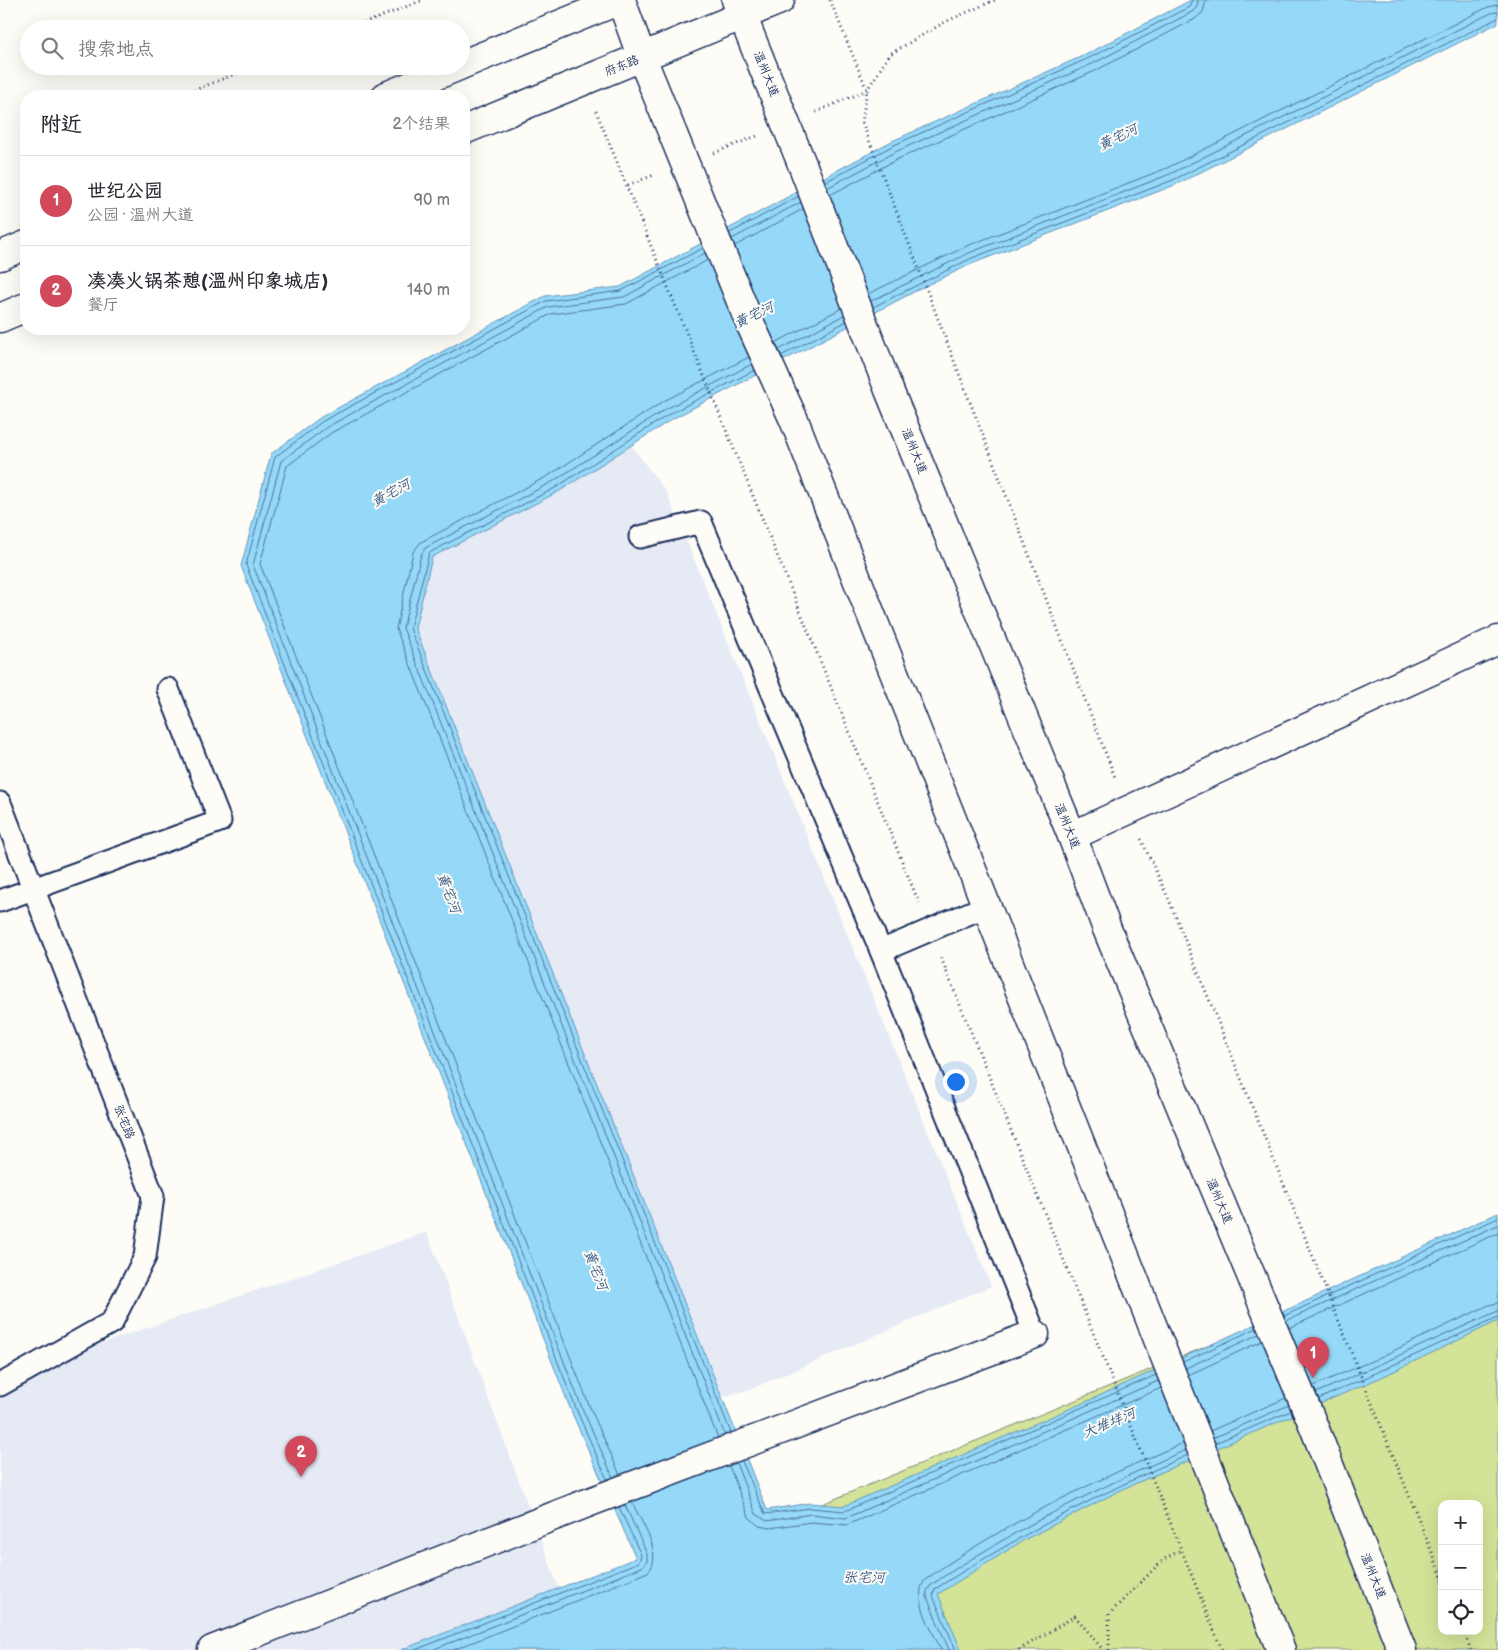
<!DOCTYPE html>
<html lang="zh">
<head>
<meta charset="utf-8">
<style>
	:root { --surface:#fff; --page:#f2f2f3; --text:#2b2b33; --muted:#7c7c81; --line:#e1e1e2; --accent:#d1495b }
	body { margin:0; font-family:"Balsamiq Sans","LXGW WenKai TC",sans-serif; background:var(--page); color:var(--text) }
	.controls { position:absolute; right:15px; bottom:15px; display:grid; overflow:hidden; border-radius:10px; box-shadow:0 5px 20px #0002 }
	.controls button { width:45px; height:45px; display:grid; place-items:center; padding:0; border:0; border-bottom:1px solid var(--line); background:var(--surface); color:var(--text); font:25px sans-serif }
	.you { position:absolute; left:955px; top:1081px; width:18px; height:18px; margin:-12px; border:4px solid #fff; border-radius:50%; background:#1a73e8; box-shadow:0 0 0 8px #1a73e833 }
	.badge { display:grid; place-items:center; width:32px; height:32px; border-radius:50%; background:var(--accent); color:#fff; font-size:16px; font-weight:700 }
	.pin { position:absolute; translate:-50% -41px; filter:drop-shadow(0 1px 2px #0008) }
	.pin::after { content:''; position:absolute; top:26px; width:18px; height:15px; background:inherit; clip-path:polygon(0 0,100% 0,50% 100%) }
	.list { margin:0; padding:0; list-style:none }
	h2 { display:flex; justify-content:space-between; align-items:center; height:65px; margin:0; padding:0 20px; font-size:21px }
	h2 small { font-size:16px; font-weight:400; color:var(--muted) }
	.list li { display:grid; grid-template-columns:32px 1fr auto; gap:15px; align-items:center; box-sizing:border-box; height:90px; padding:0 20px; border-top:1px solid var(--line) }
	.list b { display:block; font-size:19px; white-space:nowrap }
	.list p { margin:0; font-size:16px; white-space:nowrap; color:var(--muted) }
	.list em { font-size:16px; font-style:normal; color:var(--muted) }
	.icon { flex:none; width:28px; height:28px; fill:none; stroke:currentColor; stroke-width:2; stroke-linecap:round; stroke-linejoin:round }
	.map { position:relative; flex:none; width:1498px; height:1650px; overflow:hidden }
	.search { position:absolute; background:var(--surface); box-shadow:0 5px 20px #0002; left:20px; top:20px; width:450px; height:55px; display:flex; align-items:center; gap:12px; box-sizing:border-box; padding:0 18px; border-radius:28px; color:var(--muted); font-size:19px }
	.panel { position:absolute; background:var(--surface); box-shadow:0 5px 20px #0002; left:20px; top:90px; width:450px; height:245px; border-radius:20px }
	.map>svg:first-child { display:block }
	.built { fill:#e6eaf5 }
	.park { fill:#d3e397; stroke:#77897a; fill-rule:evenodd }
	.water { fill:#95d8f7; stroke:#6494ba }
	.lines { fill:none; stroke-linecap:round; stroke-linejoin:round }
	.shore { stroke:#4c739b; stroke-width:1 }
	.lane-casing { stroke:#1b2f5e; stroke-width:25 }
	.street-casing { stroke:#1b2f5e; stroke-width:31 }
	.secondary-casing { stroke:#1b2f5e; stroke-width:31 }
	.primary-casing { stroke:#1b2f5e; stroke-width:31 }
	.path { stroke:#1b2f5e; stroke-width:3; stroke-dasharray:1 4; stroke-linecap:butt }
	.lane { stroke:#fdfcf7; stroke-width:21 }
	.street { stroke:#fdfcf7; stroke-width:28 }
	.secondary { stroke:#fdfcf7; stroke-width:28 }
	.primary { stroke:#fdfcf7; stroke-width:28 }
	.labels { text-anchor:middle; dominant-baseline:central; stroke-width:4; stroke-linejoin:round; paint-order:stroke }
	.street-label { font-size:12px; fill:#1b2f5e; stroke:#fdfcf7 }
	.water-label { font-size:14px; font-style:italic; fill:#3a5984; stroke:#fdfcf7 }
</style>
</head>
<body>
<div class="map">
<svg width="1498" height="1650" viewBox="0 0 1498 1650">
	<rect width="100%" height="100%" fill="#fdfcf7"/>
	<filter id="ink" filterUnits="userSpaceOnUse"><feTurbulence type="fractalNoise" baseFrequency=".02" numOctaves="2"/><feDisplacementMap in="SourceGraphic" scale="10" xChannelSelector="R" yChannelSelector="G"/><feConvolveMatrix kernelMatrix="1 2 1 2 8 2 1 2 1" color-interpolation-filters="sRGB"/></filter>
	<g filter="url(#ink)">
		<!-- built -->
		<g class="built">
			<path d="M631 445 667 493 991 1286 751 1389 722 1397 415 628 432 557 558 492Z"/>
			<path d="M427 1232 559 1589 401 1650H0V1378Z"/>
		</g>
		<!-- park -->
		<path class="park" d="M1498 1225V1650H476L637 1580 1434 1253ZM1442 1504H1479V1631H1442Z"/>
		<!-- water -->
		<path class="water" d="M1191 0H1498V23L1175 185 974 263 929 284 674 418 558 492 432 557 415 628 767 1510 810 1503 844 1506 1090 1400 1498 1213V1321L1382 1377 1125 1488 1024 1540 938 1594 961 1650H401L636 1558 572 1413 241 566 271 454 321 417 545 296 620 287 890 142 1087 54Z"/>
		<g class="lines">
			<!-- shore -->
			<g class="shore">
				<path d="M825 182 892 146 1089 58 1189 7 1192 0"/>
				<path d="M827 188 895 152 1092 64 1192 12 1197 7 1198 0"/>
				<path d="M830 195 898 159 1095 71 1195 19 1203 12 1206 0"/>
				<path d="M730 233 799 196"/>
				<path d="M732 239 801 202"/>
				<path d="M735 246 803 209"/>
				<path d="M868 294 967 246 1167 168 1488 7 1498 5"/>
				<path d="M871 301 969 253 1170 174 1491 13 1498 12"/>
				<path d="M873 307 972 258 1173 180 1498 18"/>
				<path d="M775 343 842 308"/>
				<path d="M779 350 844 315"/>
				<path d="M781 356 847 321"/>
				<path d="M1284 1316 1498 1218"/>
				<path d="M1286 1321 1498 1225"/>
				<path d="M1289 1328 1498 1233"/>
				<path d="M1183 1362 1257 1328"/>
				<path d="M1186 1368 1259 1334"/>
				<path d="M1188 1375 1262 1341"/>
				<path d="M1313 1386 1374 1360 1489 1305 1498 1303"/>
				<path d="M1316 1393 1498 1311"/>
				<path d="M1319 1399 1498 1317"/>
				<path d="M1210 1431 1286 1398"/>
				<path d="M731 1433 410 628 429 553 555 488 671 413 755 370"/>
				<path d="M725 1435 403 628 421 555 425 548 552 482 668 408 752 364"/>
				<path d="M718 1438 396 629 413 552 421 542 548 476 664 401 749 357"/>
				<path d="M1213 1438 1289 1405"/>
				<path d="M1215 1443 1291 1411"/>
				<path d="M742 1461 765 1514 810 1508 845 1511 1156 1375"/>
				<path d="M736 1463 756 1514 767 1521 811 1514 846 1518 1158 1381"/>
				<path d="M729 1466 749 1517 759 1526 770 1528 811 1522 847 1525 1161 1388"/>
				<path d="M620 1475 589 1405 260 564 287 466 331 433 551 314 626 304 708 260"/>
				<path d="M613 1477 582 1408 253 565 281 461 327 427 548 307 624 297 705 253"/>
				<path d="M607 1479 577 1411 246 565 275 457 323 421 546 301 621 291 703 248"/>
				<path d="M415 1650 639 1562 641 1555 619 1507"/>
				<path d="M432 1650 642 1567 647 1561V1554L625 1505"/>
				<path d="M453 1650 648 1572C665 1554 640 1521 632 1502"/>
				<path d="M941 1650C933 1631 910 1596 926 1579 1005 1523 1094 1481 1183 1443"/>
				<path d="M949 1650 927 1597V1591L931 1585C1011 1531 1097 1488 1186 1450"/>
				<path d="M956 1650 933 1596 935 1589C1016 1537 1100 1493 1188 1455"/>
			</g>
			<defs>
				<g id="lane">
					<path d="M640 537 701 522 881 951"/>
					<path d="M0 803 153 1196 145 1257 112 1322 0 1385"/>
					<path d="M0 901 220 821 168 689"/>
					<path d="M986 906 881 951 1035 1334"/>
				</g>
				<g id="street">
					<path d="M1072 836 1498 640"/>
					<path d="M212 1650 595 1500 1035 1334"/>
				</g>
				<g id="secondary">
					<path d="M461 65 620 0"/>
					<path d="M386 96 459 66"/>
					<path d="M464 130 780 0"/>
					<path d="M0 256 26 245"/>
					<path d="M0 318 26 307"/>
				</g>
				<g id="primary">
					<path d="M621 0 642 58 749 321 794 420 1281 1650"/>
					<path d="M736 0 804 169 889 390 1072 836 1107 929 1314 1427 1402 1650"/>
				</g>
			</defs>
			<!-- lane casing -->
			<use href="#lane" class="lane-casing"/>
			<!-- street casing -->
			<use href="#street" class="street-casing"/>
			<!-- secondary casing -->
			<use href="#secondary" class="secondary-casing"/>
			<!-- primary casing -->
			<use href="#primary" class="primary-casing"/>
			<!-- path -->
			<g class="path">
				<path d="M830 0 867 90 862 122 1116 780"/>
				<path d="M350 29 423 0"/>
				<path d="M180 96 255 66"/>
				<path d="M596 111 919 903"/>
				<path d="M816 112 867 90 890 54 945 22 995 0"/>
				<path d="M714 153 757 136"/>
				<path d="M628 185 654 175"/>
				<path d="M1141 839 1169 900 1442 1577"/>
				<path d="M941 958 1222 1650"/>
				<path d="M1463 1631 1471 1650"/>
				<path d="M1019 1650 1075 1616 1103 1650"/>
				<path d="M1109 1650V1614L1164 1559 1181 1550"/>
			</g>
			<!-- lane -->
			<use href="#lane" class="lane"/>
			<!-- street -->
			<use href="#street" class="street"/>
			<!-- secondary -->
			<use href="#secondary" class="secondary"/>
			<!-- primary -->
			<use href="#primary" class="primary"/>
		</g>
	</g>
	<g class="labels">
		<!-- street labels -->
		<g class="street-label">
			<text transform="translate(622 66) rotate(-22)">府东路</text>
			<text transform="translate(766 74) rotate(68)">温州大道</text>
			<text transform="translate(914 451) rotate(68)">温州大道</text>
			<text transform="translate(1067 826) rotate(68)">温州大道</text>
			<text transform="translate(124 1122) rotate(69)">张宅路</text>
			<text transform="translate(1219 1201) rotate(67)">温州大道</text>
			<text transform="translate(1373 1576) rotate(68)">温州大道</text>
		</g>
		<!-- water labels -->
		<g class="water-label">
			<text transform="translate(1118 137) rotate(-26)">黄宅河</text>
			<text transform="translate(754 315) rotate(-26)">黄宅河</text>
			<text transform="translate(391 493) rotate(-29)">黄宅河</text>
			<text transform="translate(449 893) rotate(69)">黄宅河</text>
			<text transform="translate(596 1270) rotate(69)">黄宅河</text>
			<text transform="translate(1109 1423) rotate(-23)">大堆垟河</text>
			<text x="864" y="1577">张宅河</text>
		</g>
	</g>
</svg>
<div class="controls">
<button>+</button>
<button>−</button>
<button><svg class="icon" aria-label="locate" viewBox="0 0 24 24"><circle cx="12" cy="12" r="6"/><path d="M12 2v4M12 18v4M2 12h4M18 12h4"/></svg></button>
</div>
<div class="you"></div>
<div class="pin badge" style="left:1313px;top:1378px">1</div>
<div class="pin badge" style="left:301px;top:1477px">2</div>
<div class="search"><svg class="icon" aria-label="search" viewBox="0 0 24 24"><circle cx="10" cy="10" r="6"/><path d="M15 15l6 6"/></svg>搜索地点</div>
<section class="panel">
<h2>附近<small>2个结果</small></h2>
<ul class="list">
<li><span class="badge">1</span><div><b>世纪公园</b><p>公园 · 温州大道</p></div><em>90 m</em></li>
<li><span class="badge">2</span><div><b>凑凑火锅茶憩(温州印象城店)</b><p>餐厅</p></div><em>140 m</em></li>
</ul>
</section>
</div>
</body>
</html>
